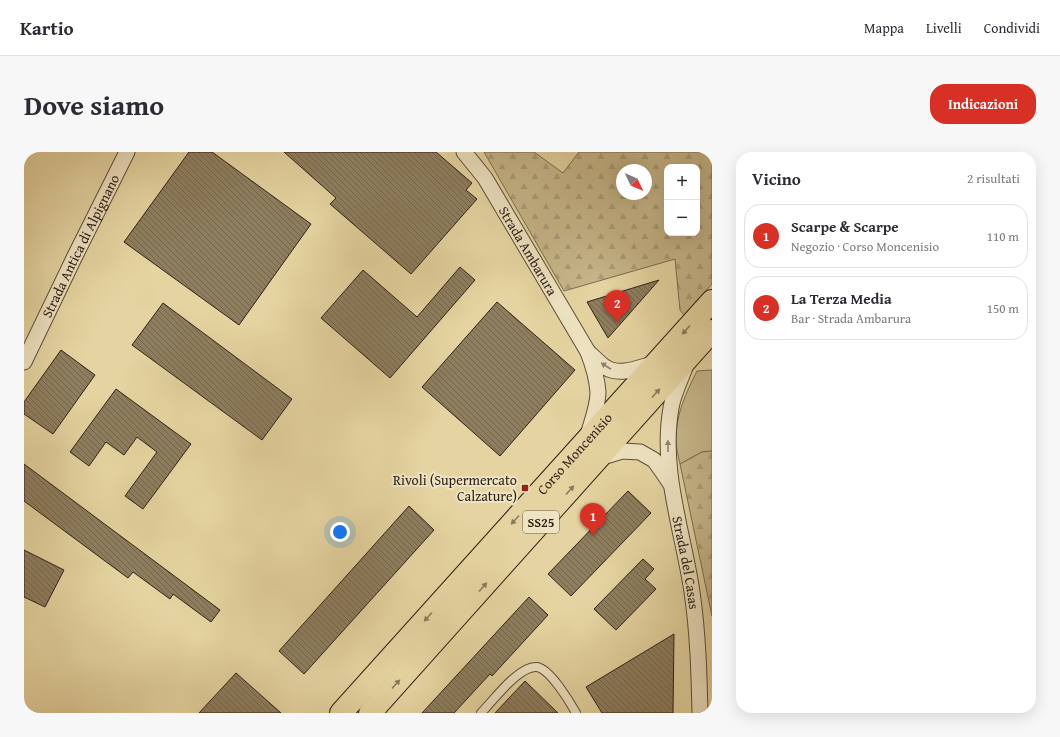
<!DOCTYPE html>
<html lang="it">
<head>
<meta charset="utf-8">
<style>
	:root { --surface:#fff; --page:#f7f7f7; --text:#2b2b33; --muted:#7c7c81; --line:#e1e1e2; --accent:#d93025 }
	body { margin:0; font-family:"Gentium Book Plus",serif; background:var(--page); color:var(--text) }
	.controls { position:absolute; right:12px; top:12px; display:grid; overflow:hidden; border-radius:8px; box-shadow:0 4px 16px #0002 }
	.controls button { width:36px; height:36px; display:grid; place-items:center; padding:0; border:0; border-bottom:1px solid var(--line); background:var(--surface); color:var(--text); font:20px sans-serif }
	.compass { position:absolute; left:592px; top:12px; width:36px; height:36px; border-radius:50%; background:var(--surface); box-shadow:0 4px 16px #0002; rotate:134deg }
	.you { position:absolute; left:316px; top:380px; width:14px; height:14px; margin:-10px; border:3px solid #fff; border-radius:50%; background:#1a73e8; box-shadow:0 0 0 6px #1a73e833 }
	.badge { display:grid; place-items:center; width:26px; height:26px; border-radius:50%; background:var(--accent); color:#fff; font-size:13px; font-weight:700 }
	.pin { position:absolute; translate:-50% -33px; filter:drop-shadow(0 1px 2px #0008) }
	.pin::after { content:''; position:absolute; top:21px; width:14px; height:12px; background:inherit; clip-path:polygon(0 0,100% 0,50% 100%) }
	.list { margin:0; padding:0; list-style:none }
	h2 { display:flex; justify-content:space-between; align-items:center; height:52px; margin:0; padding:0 16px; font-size:17px }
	h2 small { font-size:13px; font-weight:400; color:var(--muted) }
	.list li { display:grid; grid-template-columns:26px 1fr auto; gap:12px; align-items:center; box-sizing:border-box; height:64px; margin:0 8px 8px; padding:0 8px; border:1px solid var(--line); border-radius:16px }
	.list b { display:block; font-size:15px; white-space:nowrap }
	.list p { margin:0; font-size:13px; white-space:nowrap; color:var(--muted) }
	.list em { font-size:13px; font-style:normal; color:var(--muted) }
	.map { position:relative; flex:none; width:688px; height:561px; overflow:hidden; border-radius:16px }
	header { display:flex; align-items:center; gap:24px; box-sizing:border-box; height:56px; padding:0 20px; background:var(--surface); border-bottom:1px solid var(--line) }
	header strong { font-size:19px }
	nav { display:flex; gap:22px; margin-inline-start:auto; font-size:14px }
	.intro { display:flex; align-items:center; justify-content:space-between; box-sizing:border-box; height:96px; padding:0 24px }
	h1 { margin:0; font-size:28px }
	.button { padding:10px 18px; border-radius:16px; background:var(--accent); color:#fff; font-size:14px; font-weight:700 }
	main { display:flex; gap:24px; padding:0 24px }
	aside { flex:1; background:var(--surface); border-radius:16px; box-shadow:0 4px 16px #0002 }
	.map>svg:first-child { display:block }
	.green { fill:#c6b689; stroke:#7a6c4f }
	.forest { fill:url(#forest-firs); stroke:#7a6c4f; fill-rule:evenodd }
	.building { fill:url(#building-back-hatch); stroke:#2f2115 }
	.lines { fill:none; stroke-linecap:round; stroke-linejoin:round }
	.lane-casing { stroke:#5c4e38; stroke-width:10 }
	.street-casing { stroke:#5c4e38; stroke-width:17 }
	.primary-casing { stroke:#2f2115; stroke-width:24 }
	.lane { stroke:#eee3c2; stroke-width:8 }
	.street { stroke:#eee3c2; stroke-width:15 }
	.primary { stroke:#e5d4a1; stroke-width:22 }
	.oneway { fill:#8a7a5b }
	.oneway2 { fill:#8e826c }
	.poi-dot { fill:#8f2418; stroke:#eee3c2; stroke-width:1.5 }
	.labels { text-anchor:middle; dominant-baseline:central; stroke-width:4; stroke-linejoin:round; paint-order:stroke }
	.shield { fill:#eee3c2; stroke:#685b49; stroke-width:1 }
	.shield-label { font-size:13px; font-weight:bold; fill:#2f2115 }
	.street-label { font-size:14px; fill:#2f2115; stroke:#eee3c2 }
	.poi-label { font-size:14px; fill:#2f2115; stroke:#eee3c2; text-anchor:end }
</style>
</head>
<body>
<header>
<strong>Kartio</strong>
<nav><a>Mappa</a><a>Livelli</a><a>Condividi</a></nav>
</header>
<div class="intro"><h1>Dove siamo</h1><a class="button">Indicazioni</a></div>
<main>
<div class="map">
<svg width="688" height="561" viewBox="0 0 688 561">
	<defs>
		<pattern id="forest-firs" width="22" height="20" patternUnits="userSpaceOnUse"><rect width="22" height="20" fill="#c6b689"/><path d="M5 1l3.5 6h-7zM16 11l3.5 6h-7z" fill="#aa9c75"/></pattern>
		<pattern id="building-back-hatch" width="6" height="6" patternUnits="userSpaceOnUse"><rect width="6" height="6" fill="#8e7e5e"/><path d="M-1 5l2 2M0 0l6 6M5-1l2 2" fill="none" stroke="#74674c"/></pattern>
	</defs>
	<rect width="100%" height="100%" fill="#e5d4a1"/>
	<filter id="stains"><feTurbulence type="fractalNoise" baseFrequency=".005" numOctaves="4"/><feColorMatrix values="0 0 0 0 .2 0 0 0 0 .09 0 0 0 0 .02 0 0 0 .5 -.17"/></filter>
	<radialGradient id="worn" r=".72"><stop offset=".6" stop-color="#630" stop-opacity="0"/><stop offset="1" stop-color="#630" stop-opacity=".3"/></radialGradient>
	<!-- green -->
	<path class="green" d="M688 218V299L678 300 656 312C654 304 652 295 652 287 652 262 662 241 673 219Z"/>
	<!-- forest -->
	<g class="forest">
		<path d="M460 0H510L539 21 555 0H688V132L660 163 656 158 651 107 540 139ZM643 15H673V81H643ZM598 18H622V42H598Z"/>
		<path d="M688 299V464L656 312 678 300Z"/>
	</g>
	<!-- building -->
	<g class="building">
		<path d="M165 0H188L287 72 215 173 100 90Z"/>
		<path d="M260 0H412L448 31 442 38 453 47 387 122 306 52 312 46Z"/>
		<path d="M436 115 451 128 366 226 297 166 339 118 393 165Z"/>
		<path d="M635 128 584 186 563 150Z"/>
		<path d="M473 150 551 218 476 304 398 235Z"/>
		<path d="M139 151 268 247 238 288 108 193Z"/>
		<path d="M37 198 71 223 29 282 0 262V250Z"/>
		<path d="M92 237 167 292 119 357 101 344 133 300 113 285 100 303 82 290 65 314 46 300Z"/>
		<path d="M0 312 196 458 187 470 149 442 146 447 109 420 104 426 0 349Z"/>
		<path d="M604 339 627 361 547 444 524 422Z"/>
		<path d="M385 354 410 378 280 522 255 499Z"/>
		<path d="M0 398 40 418 21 455 0 445Z"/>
		<path d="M619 407 630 417 621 427 632 437 592 478 570 457Z"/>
		<path d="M505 445 524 463 468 524 466 522 430 561H398Z"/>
		<path d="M650 482 649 561H578L562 535Z"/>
		<path d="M212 521 257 561H175Z"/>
		<path d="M501 529 534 561H471Z"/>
	</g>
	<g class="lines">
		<defs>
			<path id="lane" d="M457 561C469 549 495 513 513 515 526 517 546 550 552 561"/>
			<g id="street">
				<path id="s1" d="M440 0 461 26 564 200"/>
				<path id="s2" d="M0 210 51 104 103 0"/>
				<path id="s3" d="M662 213C657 227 649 242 647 256 636 318 659 379 668 440 674 481 675 520 676 561"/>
				<path d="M564 283C568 269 574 254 574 240 573 226 569 213 564 200 570 205 575 211 581 215 596 225 616 215 632 211"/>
				<path d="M575 306 598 299 616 300 630 308 638 319 646 331"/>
			</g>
			<g id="primary">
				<path id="s4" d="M317 561 688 149"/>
				<path d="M346 561 688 179"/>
			</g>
		</defs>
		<!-- lane casing -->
		<use href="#lane" class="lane-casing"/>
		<!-- street casing -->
		<use href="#street" class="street-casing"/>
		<!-- primary casing -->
		<use href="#primary" class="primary-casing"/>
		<!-- lane -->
		<use href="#lane" class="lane"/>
		<!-- street -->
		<use href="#street" class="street"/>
		<!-- primary -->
		<use href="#primary" class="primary"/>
	</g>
	<!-- one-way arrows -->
	<defs><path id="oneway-solid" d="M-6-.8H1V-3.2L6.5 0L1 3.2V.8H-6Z"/></defs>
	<g class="oneway">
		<use href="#oneway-solid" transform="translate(662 178) rotate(132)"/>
		<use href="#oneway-solid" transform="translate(632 241) rotate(-48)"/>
		<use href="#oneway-solid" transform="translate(546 338) rotate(-48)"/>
		<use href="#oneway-solid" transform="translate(491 368) rotate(132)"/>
		<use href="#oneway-solid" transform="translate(459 435) rotate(-48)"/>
		<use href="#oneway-solid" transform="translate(404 465) rotate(132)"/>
		<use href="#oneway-solid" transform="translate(372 532) rotate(-48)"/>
	</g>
	<g class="oneway2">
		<use href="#oneway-solid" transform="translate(582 214) rotate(-147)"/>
		<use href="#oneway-solid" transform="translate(644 294) rotate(-91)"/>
	</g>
	<!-- markers -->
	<rect class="poi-dot" x="497" y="332" width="8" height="8" rx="2"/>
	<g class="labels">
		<!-- shield labels -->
		<rect class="shield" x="499" y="359" width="36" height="22" rx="3"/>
		<g class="shield-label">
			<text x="517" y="370">SS25</text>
		</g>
		<!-- street labels -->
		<g class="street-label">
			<text stroke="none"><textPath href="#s2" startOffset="129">Strada Antica di Alpignano</textPath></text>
			<text stroke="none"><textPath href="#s1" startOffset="118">Strada Ambarura</textPath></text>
			<text stroke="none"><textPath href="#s4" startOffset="349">Corso Moncenisio</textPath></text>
			<text stroke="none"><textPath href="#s3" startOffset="202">Strada del Casas</textPath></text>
		</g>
		<!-- poi labels -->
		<g class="poi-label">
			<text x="493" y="328">Rivoli (Supermercato<tspan x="493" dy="16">Calzature)</tspan></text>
		</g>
	</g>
	<rect width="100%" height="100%" filter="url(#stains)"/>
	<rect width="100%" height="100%" fill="url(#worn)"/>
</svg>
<div class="controls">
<button>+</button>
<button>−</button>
</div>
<svg class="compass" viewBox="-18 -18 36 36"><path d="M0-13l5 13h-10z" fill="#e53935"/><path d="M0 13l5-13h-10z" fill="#7c7c81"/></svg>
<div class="you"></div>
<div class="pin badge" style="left:569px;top:384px">1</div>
<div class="pin badge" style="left:593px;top:171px">2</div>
</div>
<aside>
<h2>Vicino<small>2 risultati</small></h2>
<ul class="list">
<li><span class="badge">1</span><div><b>Scarpe &amp; Scarpe</b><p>Negozio · Corso Moncenisio</p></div><em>110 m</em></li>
<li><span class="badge">2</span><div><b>La Terza Media</b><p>Bar · Strada Ambarura</p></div><em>150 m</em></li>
</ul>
</aside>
</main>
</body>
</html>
